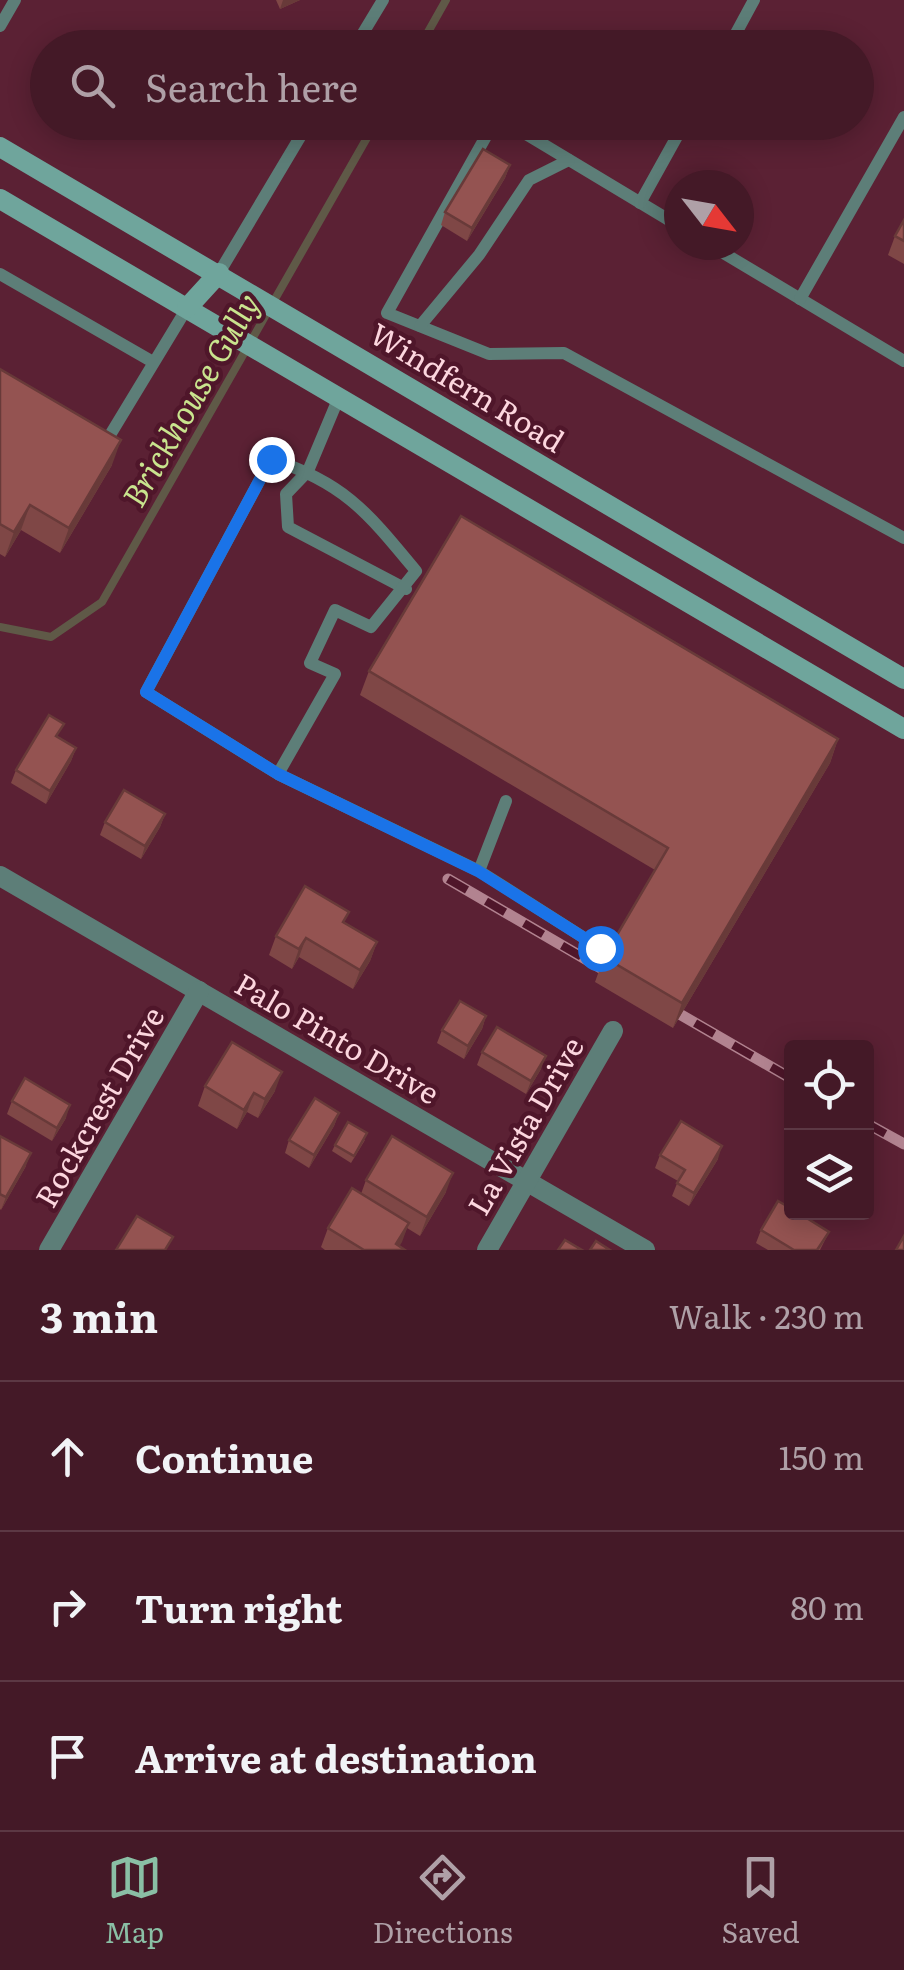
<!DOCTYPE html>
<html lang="en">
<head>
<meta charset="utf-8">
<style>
	:root { --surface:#441927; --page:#4e2633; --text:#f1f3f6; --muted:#afa0a7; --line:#5c3844; --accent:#8abfa5 }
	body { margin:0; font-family:Literata,serif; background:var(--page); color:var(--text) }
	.controls { position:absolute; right:30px; bottom:30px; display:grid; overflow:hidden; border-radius:10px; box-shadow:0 5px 25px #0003 }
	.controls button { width:90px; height:90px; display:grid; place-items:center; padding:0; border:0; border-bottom:2px solid var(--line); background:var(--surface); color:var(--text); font:50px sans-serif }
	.compass { position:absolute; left:664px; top:170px; width:90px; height:90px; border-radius:50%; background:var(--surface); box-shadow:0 5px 25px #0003; rotate:121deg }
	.stop { position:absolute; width:30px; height:30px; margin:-22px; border:8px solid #1a73e8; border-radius:50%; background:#fff }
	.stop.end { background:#1a73e8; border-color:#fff; box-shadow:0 2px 10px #0008 }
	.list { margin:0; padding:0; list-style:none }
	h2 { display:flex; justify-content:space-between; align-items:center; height:130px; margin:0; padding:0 40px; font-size:42px }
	h2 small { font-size:32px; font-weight:400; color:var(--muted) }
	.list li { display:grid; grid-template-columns:65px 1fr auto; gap:30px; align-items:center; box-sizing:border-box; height:150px; padding:0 40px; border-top:2px solid var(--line) }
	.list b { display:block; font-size:38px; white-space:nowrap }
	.list em { font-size:32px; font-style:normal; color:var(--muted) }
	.icon { flex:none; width:55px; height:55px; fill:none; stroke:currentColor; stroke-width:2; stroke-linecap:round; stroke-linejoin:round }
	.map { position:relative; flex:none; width:904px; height:1250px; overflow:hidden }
	.search { position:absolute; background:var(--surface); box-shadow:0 5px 25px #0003; left:30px; right:30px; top:30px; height:110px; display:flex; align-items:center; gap:25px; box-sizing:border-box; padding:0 35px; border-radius:55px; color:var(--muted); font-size:38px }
	.sheet { height:580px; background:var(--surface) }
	nav { display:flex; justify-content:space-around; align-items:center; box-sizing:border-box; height:140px; border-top:2px solid var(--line); background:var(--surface); font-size:28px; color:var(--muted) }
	nav a { display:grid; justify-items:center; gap:5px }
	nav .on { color:var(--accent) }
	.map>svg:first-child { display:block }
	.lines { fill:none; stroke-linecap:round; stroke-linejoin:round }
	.stream { stroke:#5f5947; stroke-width:8 }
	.lane { stroke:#5d7e78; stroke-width:12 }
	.street { stroke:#5d7e78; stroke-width:20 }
	.secondary { stroke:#6fa59c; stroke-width:20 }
	.rail-casing { stroke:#b28390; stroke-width:11 }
	.rail { stroke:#4f162a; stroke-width:8; stroke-dasharray:22; stroke-linecap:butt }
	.wall { fill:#7f4746 }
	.shaded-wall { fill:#683a39 }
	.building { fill:#945351; stroke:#683a39; stroke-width:2.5 }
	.route { stroke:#1a73e8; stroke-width:12 }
	.labels { text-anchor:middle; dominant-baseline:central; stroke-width:9; stroke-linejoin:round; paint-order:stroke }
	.street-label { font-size:30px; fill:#fcd6de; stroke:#4f162a }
	.water-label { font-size:32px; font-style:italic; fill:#c9e48e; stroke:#4f162a }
</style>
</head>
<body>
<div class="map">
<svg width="904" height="1250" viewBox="0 0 904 1250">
	<rect width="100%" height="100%" fill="#5b2134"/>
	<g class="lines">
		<!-- stream -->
		<g class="stream">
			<path d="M419 48 446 0"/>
			<path d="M0 627 51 637 102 602 376 122"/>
		</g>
		<!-- lane -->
		<g class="lane">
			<path d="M0 26 15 0"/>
			<path d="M354 48 383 0"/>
			<path d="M728 48 754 0"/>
			<path d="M494 122 387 313 489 354 564 353 904 538"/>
			<path d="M506 122 679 226"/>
			<path d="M640 203 685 122"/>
			<path d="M710 245 904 361"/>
			<path d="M219 273 309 122"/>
			<path d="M0 274 153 362"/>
			<path d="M800 299 904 117"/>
			<path d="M420 326 479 255 529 180 569 160"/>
			<path d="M339 397 308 471 286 494 288 527 406 589"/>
			<path d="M107 440 187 308"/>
			<path d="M278 774 335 674 310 663 335 610 371 627 416 571C368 513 345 483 271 459L146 692 278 774 479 871 600 948"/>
			<path d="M479 871 506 801"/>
		</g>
		<!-- street -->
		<g class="street">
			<path d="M0 876 645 1250"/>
			<path d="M49 1250 199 991"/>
			<path d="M487 1250 613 1031"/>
		</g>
		<!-- secondary -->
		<g class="secondary">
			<path d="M0 147 904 679"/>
			<path d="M0 199 904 729"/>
			<path d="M187 308 219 273"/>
		</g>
		<defs>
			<g id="rail">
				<path d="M448 879 623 981"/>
				<path d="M657 1001 792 1079"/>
				<path d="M866 1123 904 1144"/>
			</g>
		</defs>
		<!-- rail casing -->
		<use href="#rail" class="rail-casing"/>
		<!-- rail -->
		<use href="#rail" class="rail"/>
	</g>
	<!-- wall -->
	<g class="wall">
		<path d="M276 0H300L280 9Z"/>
		<path d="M510 165 505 178 467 241 441 225 445 212Z"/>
		<path d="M904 220V264L888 255 895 236Z"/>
		<path d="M0 369 112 465 60 553 21 530 5 557 0 554Z"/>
		<path d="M369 671 838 739 830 763 673 1028 595 982 604 957 655 870 360 695Z"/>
		<path d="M59 737 76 748 71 761 46 804 11 783 16 770Z"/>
		<path d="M165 814 160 827 141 859 100 835 105 822Z"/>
		<path d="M345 923 377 942 370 961 353 989 299 957 292 969 269 955 276 936Z"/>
		<path d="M486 1016 482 1029 464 1059 437 1043 442 1030Z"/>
		<path d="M482 1052 541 1069 526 1094 477 1065Z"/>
		<path d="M205 1086 275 1091 258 1118 247 1112 237 1129 198 1106Z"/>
		<path d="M12 1101 66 1118 52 1141 7 1114Z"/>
		<path d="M339 1113 334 1126 309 1168 285 1153 289 1140Z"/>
		<path d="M0 1136 26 1166 1 1210 0 1209Z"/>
		<path d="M365 1140 351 1163 332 1151 335 1145Z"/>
		<path d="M660 1155 718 1159 689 1206 672 1196 678 1181 655 1168Z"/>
		<path d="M366 1180 446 1192 420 1236 407 1228 399 1246 405 1250H325L321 1247 328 1228 361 1194Z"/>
		<path d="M761 1230 829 1232 820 1250H768L756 1243Z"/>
	</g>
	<!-- shaded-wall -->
	<g class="shaded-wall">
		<path d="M283 0H300L280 9Z"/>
		<path d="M510 165 505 178 467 241 472 228Z"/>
		<path d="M121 440 112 465 60 553 69 528Z"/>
		<path d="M30 505 21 530 5 557 14 532Z"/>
		<path d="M838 739 830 763 673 1028 682 1003Z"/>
		<path d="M76 748 71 761 46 804 50 791Z"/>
		<path d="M165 814 160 827 141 859 145 846Z"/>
		<path d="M306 938 299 957 292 969 299 949Z"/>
		<path d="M377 942 370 961 353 989 360 970Z"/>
		<path d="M486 1016 482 1029 464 1059 468 1046Z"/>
		<path d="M546 1056 541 1069 526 1094 531 1081Z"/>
		<path d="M282 1072 275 1091 258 1118 265 1099Z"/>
		<path d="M254 1093 247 1112 237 1129 244 1110Z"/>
		<path d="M70 1105 66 1118 52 1141 57 1128Z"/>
		<path d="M339 1113 334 1126 309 1168 314 1155Z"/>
		<path d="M722 1146 718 1159 689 1206 694 1193Z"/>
		<path d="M31 1153 26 1166 1 1210 6 1197Z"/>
		<path d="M453 1173 446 1192 420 1236 427 1217Z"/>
		<path d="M409 1223 402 1242 397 1250 396 1244Z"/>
	</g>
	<!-- building -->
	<g class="building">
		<path d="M483 149 510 165 472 228 445 212Z"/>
		<path d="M904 220V241L895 236Z"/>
		<path d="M0 369 121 440 69 528 30 505 14 532 0 524Z"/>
		<path d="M461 516 838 739 682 1003 604 957 668 848 369 671Z"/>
		<path d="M49 715 64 724 56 736 76 748 50 791 16 770Z"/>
		<path d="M124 790 165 814 145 846 105 822Z"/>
		<path d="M305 886 349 912 343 922 377 942 360 970 306 938 299 949 276 936Z"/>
		<path d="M460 1001 486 1016 468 1046 442 1030Z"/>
		<path d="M497 1027 546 1056 531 1081 482 1052Z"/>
		<path d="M232 1042 282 1072 265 1099 254 1093 244 1110 205 1086Z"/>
		<path d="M25 1078 70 1105 57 1128 12 1101Z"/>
		<path d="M315 1098 339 1113 314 1155 289 1140Z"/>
		<path d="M681 1121 722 1146 694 1193 677 1183 685 1170 660 1155Z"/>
		<path d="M348 1122 367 1133 354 1156 335 1145Z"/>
		<path d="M0 1136 31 1153 6 1197 0 1194Z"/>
		<path d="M392 1136 453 1173 427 1217 366 1180Z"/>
		<path d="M352 1188 409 1223 396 1244 405 1250H364L328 1228Z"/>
		<path d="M778 1201 792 1209V1212H797L829 1232 817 1250H794L761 1230Z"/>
		<path d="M137 1216 173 1237 165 1250H116Z"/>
		<path d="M904 1236V1250H896Z"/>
		<path d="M565 1240 582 1250H558Z"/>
		<path d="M596 1241 610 1250H590Z"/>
	</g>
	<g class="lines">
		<!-- route -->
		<path class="route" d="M271 459 146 692 278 774 478 871 600 948"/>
	</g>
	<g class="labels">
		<!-- street labels -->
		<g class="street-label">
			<text transform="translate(468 386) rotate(31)">Windfern Road</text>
			<text transform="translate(338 1037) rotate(30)">Palo Pinto Drive</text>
			<text transform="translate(98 1106) rotate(-60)">Rockcrest Drive</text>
			<text transform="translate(524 1125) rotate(-60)">La Vista Drive</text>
		</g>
		<!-- water labels -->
		<g class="water-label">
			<text transform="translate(189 399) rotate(-60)">Brickhouse Gully</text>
		</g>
	</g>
</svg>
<div class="controls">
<button><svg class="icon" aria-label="locate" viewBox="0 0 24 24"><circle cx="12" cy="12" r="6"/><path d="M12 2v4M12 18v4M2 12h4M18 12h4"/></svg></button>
<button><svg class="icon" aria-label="layers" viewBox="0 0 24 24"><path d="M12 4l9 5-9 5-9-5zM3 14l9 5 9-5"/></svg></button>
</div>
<svg class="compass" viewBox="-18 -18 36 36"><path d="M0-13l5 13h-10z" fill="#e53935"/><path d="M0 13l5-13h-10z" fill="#afa0a7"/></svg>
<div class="stop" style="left:600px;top:948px"></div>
<div class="stop end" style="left:271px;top:459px"></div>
<div class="search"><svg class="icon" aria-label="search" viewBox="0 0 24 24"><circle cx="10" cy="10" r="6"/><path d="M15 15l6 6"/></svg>Search here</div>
</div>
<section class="sheet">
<h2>3 min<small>Walk · 230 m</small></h2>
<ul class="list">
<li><svg class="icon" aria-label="ahead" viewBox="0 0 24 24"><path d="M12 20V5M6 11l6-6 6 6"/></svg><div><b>Continue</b></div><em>150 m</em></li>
<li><svg class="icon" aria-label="right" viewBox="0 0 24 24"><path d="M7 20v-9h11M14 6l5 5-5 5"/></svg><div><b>Turn right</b></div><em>80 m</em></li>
<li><svg class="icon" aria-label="arrive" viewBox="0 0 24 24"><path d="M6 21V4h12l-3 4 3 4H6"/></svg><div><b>Arrive at destination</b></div></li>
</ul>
</section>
<nav>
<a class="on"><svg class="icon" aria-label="map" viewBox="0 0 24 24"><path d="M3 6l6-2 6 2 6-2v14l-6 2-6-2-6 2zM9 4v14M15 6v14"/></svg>Map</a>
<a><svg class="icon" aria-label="directions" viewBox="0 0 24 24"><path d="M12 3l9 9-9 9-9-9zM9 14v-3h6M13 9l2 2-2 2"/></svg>Directions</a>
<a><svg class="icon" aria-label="saved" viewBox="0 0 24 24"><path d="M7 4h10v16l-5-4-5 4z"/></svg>Saved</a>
</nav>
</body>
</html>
